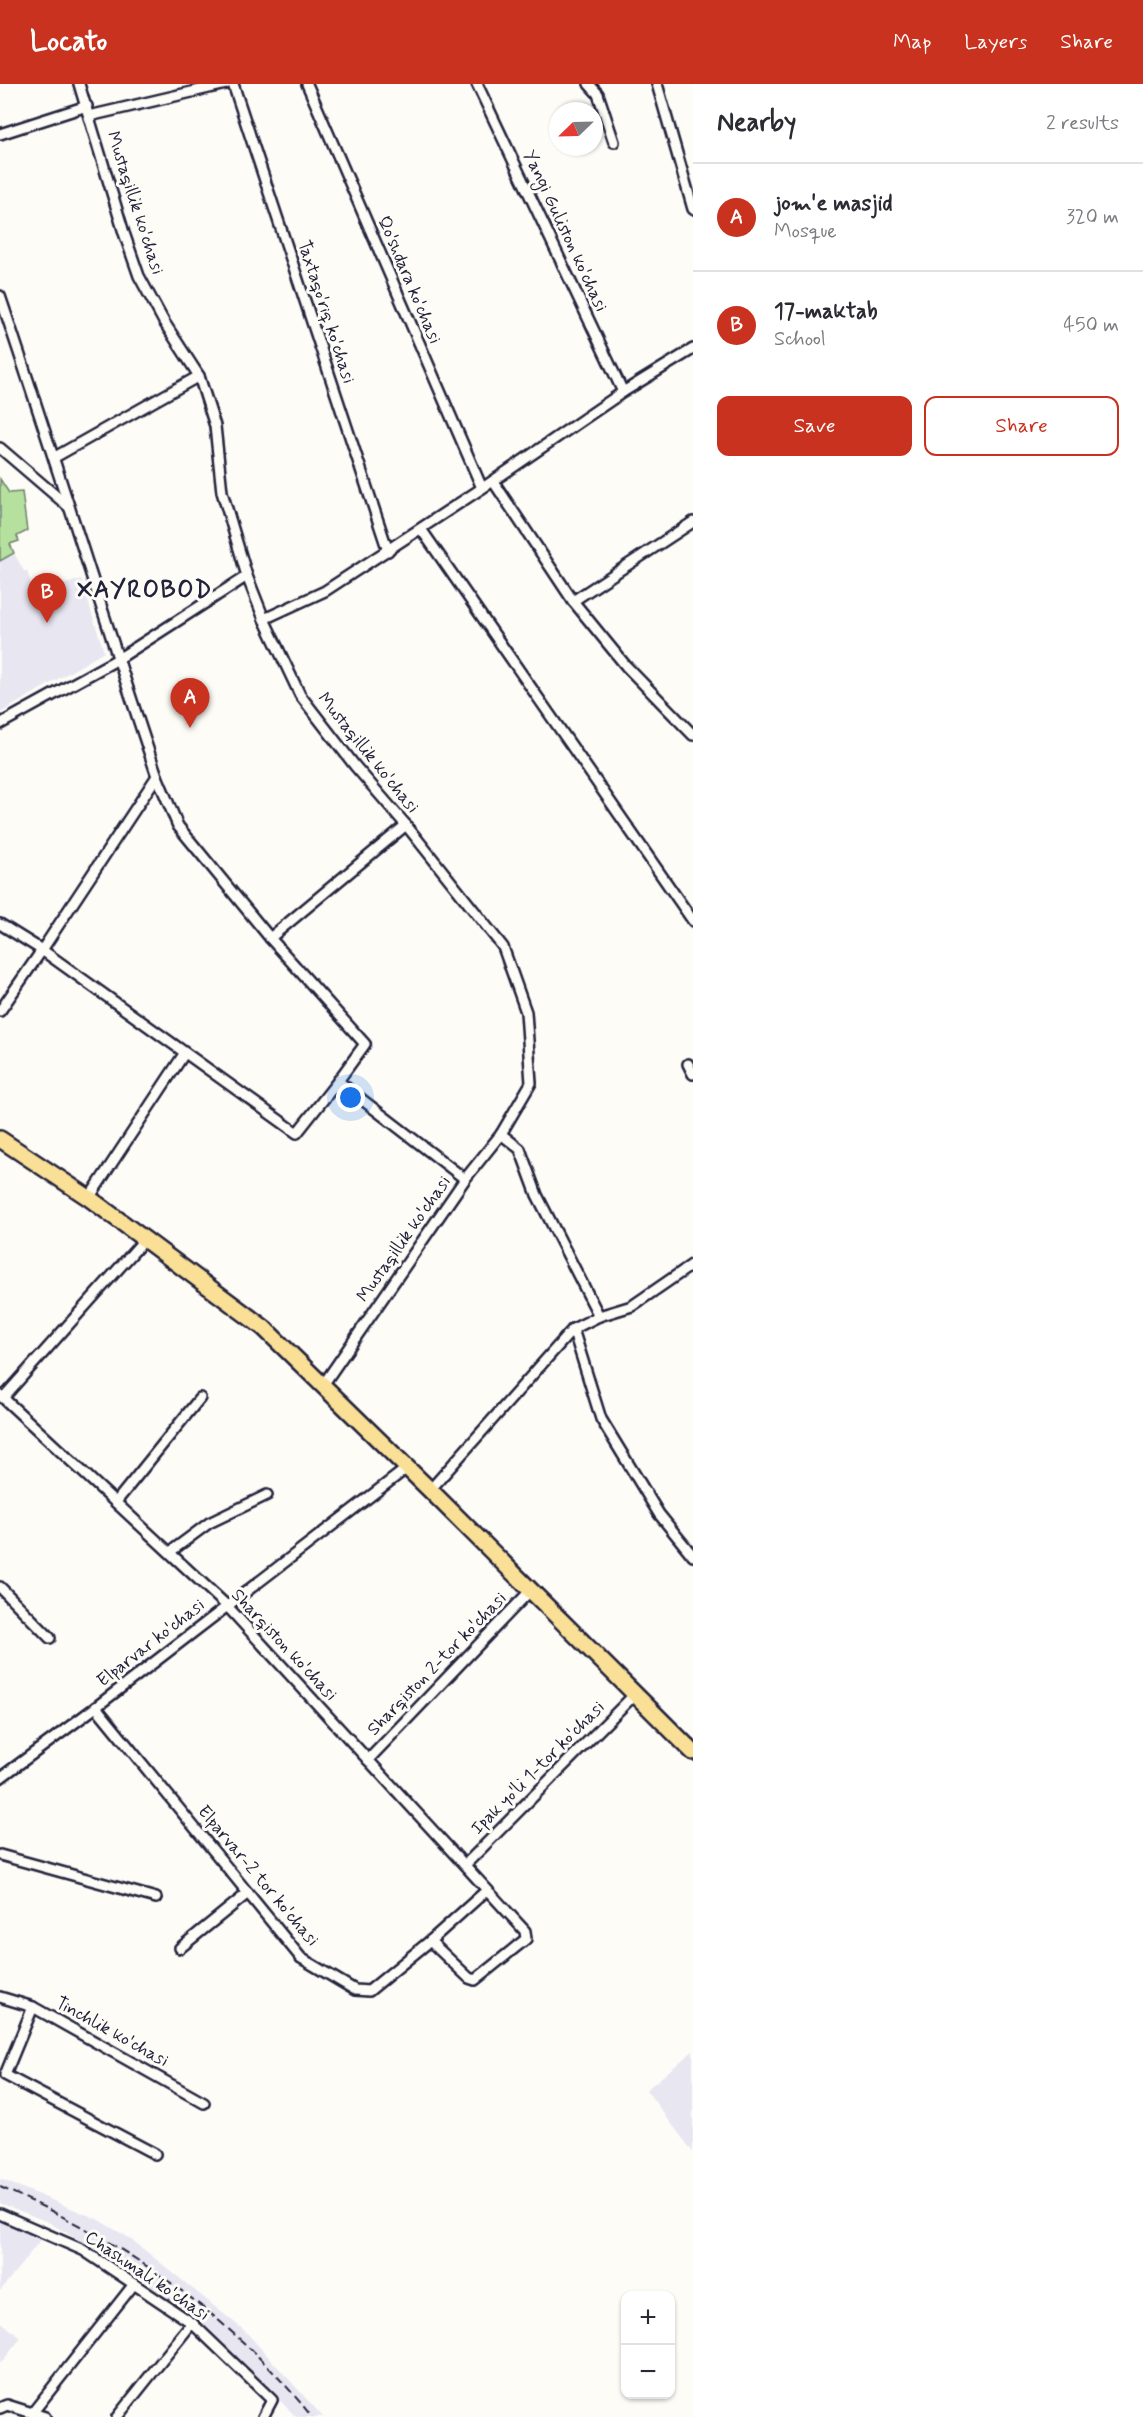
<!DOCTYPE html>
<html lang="en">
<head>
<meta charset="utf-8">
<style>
	:root { --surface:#fff; --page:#f7f7f7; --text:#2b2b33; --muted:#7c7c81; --line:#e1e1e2; --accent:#c8321e }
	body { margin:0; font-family:Mynerve,sans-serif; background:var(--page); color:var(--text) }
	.controls { position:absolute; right:18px; bottom:18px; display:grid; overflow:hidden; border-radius:12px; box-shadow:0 2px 4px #0004 }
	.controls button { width:54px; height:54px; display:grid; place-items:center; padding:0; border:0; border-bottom:2px solid var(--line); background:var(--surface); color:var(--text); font:30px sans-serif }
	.compass { position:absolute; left:549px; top:18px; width:54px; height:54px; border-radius:50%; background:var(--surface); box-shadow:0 2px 4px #0004; rotate:247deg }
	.you { position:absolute; left:351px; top:1014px; width:21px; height:21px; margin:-15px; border:4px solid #fff; border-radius:50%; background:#1a73e8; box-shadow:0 0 0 9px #1a73e833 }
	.badge { display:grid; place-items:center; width:39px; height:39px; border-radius:50%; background:var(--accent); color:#fff; font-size:20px; font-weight:700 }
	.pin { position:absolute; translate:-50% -50px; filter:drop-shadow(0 2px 3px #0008) }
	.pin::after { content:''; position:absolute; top:32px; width:21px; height:18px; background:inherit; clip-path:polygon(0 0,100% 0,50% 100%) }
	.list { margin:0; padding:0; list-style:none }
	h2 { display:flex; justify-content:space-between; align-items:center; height:78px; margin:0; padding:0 24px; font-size:26px }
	h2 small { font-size:20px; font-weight:400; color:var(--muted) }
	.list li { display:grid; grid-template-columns:39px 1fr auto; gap:18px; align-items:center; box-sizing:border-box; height:108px; padding:0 24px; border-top:2px solid var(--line) }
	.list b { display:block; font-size:22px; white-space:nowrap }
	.list p { margin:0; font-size:20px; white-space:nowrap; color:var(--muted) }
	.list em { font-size:20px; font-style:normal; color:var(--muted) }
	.actions { display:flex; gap:12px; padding:18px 24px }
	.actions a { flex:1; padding:14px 0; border:2px solid var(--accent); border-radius:12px; text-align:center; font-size:21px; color:var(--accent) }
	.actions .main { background:var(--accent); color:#fff }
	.map { position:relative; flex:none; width:693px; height:2333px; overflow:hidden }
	header { display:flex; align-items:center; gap:36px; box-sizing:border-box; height:84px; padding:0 30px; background:var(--accent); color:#fff }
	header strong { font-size:28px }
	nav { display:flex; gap:33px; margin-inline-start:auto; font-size:21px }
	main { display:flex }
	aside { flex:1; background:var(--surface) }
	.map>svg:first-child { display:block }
	.built { fill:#e8e6f1 }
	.green { fill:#b5e09d; stroke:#6c816c; stroke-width:1.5 }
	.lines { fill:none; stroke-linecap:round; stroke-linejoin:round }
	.street-casing { stroke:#22223b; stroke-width:14 }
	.primary-casing { stroke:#22223b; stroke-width:20 }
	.street { stroke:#fdfcf7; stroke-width:9 }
	.primary { stroke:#fadf96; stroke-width:15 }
	.rail { stroke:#22223b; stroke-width:2; stroke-dasharray:9 4.5; stroke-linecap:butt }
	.labels { text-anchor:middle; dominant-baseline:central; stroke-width:6; stroke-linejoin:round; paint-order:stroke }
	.street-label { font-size:18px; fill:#22223b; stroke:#fdfcf7 }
	.district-label { font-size:24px; font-weight:bold; letter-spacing:1.5px; fill:#22223b; stroke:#fdfcf7 }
</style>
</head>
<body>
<header>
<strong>Locato</strong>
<nav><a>Map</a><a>Layers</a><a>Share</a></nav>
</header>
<main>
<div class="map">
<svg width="693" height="2333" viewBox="0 0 693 2333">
	<rect width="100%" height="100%" fill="#fdfcf7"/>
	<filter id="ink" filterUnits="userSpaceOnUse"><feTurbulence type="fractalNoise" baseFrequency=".0167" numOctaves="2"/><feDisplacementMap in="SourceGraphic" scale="12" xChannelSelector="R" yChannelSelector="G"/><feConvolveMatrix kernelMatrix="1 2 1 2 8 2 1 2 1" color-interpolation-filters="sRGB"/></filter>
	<g filter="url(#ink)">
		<!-- built -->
		<g class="built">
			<path d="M14 469 24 487H27L34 510 81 495 104 568 0 629V477Z"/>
			<path d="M693 1967V2068L646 2006Z"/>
			<path d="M0 2095 95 2134 131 2155 245 2247 323 2333H296L228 2264 175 2220 118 2179 48 2138 0 2119Z"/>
			<path d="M0 2136 42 2154 0 2207Z"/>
			<path d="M0 2237 21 2254 0 2280Z"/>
		</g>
		<!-- green -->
		<path class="green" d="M0 395 9 409 22 408 27 447 17 452 19 457 10 460 14 469 0 477Z"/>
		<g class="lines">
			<defs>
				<g id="street">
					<path d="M79 0 124 149 139 192 164 238 199 292 215 342 222 408 247 492 264 535 300 611 355 682 406 741 503 863 526 928 531 999 501 1050 465 1095 323 1301"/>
					<path d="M233 0 388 467"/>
					<path d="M307 0 482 404"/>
					<path d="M477 0 623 308"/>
					<path d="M589 0 598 10 614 58"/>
					<path d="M657 0 693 125"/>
					<path d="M89 32 226 0"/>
					<path d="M0 50 87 22"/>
					<path d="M0 212C54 371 103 532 157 692L42 866 0 840"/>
					<path d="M0 364 69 423"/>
					<path d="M55 373 199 292"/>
					<path d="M493 397 573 517 626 582 693 651"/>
					<path d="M421 445 693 837"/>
					<path d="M573 517 693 438"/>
					<path d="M264 535 325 507 487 401 623 308 693 265"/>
					<path d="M0 640 118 575 247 492"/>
					<path d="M157 692 178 742 270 854 365 960 338 997"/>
					<path d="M270 854 406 741"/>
					<path d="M0 927 42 866 297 1049 338 997 465 1095"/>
					<path d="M688 980 693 990"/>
					<path d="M501 1050 520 1065 537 1111 599 1232"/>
					<path d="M89 1114 184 970"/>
					<path d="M573 1245 601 1335 659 1430 693 1472"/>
					<path d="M0 1311 227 1522 525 1847 526 1855 475 1896 469 1894 430 1857 369 1907 355 1906 301 1874 96 1623"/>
					<path d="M3 1314 145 1155"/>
					<path d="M430 1406 573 1245 599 1232 632 1222 693 1180"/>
					<path d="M116 1418 200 1314"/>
					<path d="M170 1468 209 1439 267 1411"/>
					<path d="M0 1503 50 1554"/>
					<path d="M368 1676 530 1507"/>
					<path d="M0 1694 96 1623 407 1384"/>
					<path d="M0 1771 156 1814"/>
					<path d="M465 1781 635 1610"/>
					<path d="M430 1857 487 1806"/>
					<path d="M180 1864 248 1809"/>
					<path d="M0 1913 33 1923 204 2019"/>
					<path d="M33 1923 5 1991 155 2070"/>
					<path d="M0 2130 83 2166 192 2239 272 2316 263 2333"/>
					<path d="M0 2324 7 2321 45 2333"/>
					<path d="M33 2328 134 2200"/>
					<path d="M117 2333 192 2239"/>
				</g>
				<path id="primary" d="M0 1055 89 1114 264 1244 430 1406 693 1668"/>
			</defs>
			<!-- street casing -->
			<use href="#street" class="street-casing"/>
			<!-- primary casing -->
			<use href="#primary" class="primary-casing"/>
			<!-- street -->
			<use href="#street" class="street"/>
			<!-- primary -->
			<use href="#primary" class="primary"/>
			<!-- rail -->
			<path class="rail" d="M0 2103C120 2155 230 2229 312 2333"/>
		</g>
	</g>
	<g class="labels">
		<!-- street labels -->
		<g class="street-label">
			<text transform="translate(135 119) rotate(72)">Mustaqillik ko'chasi</text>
			<text transform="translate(565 147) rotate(65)">Yangi Guliston ko'chasi</text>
			<text transform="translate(409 196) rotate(67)">Qo'shdara ko'chasi</text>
			<text transform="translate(326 228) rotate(72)">Taxtaqo'riq ko'chasi</text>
			<text transform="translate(368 669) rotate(51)">Mustaqillik ko'chasi</text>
			<text transform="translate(404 1155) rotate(-55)">Mustaqillik ko'chasi</text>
			<text transform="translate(151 1559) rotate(-38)">Elparvar ko'chasi</text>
			<text transform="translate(284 1561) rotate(47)">Sharqiston ko'chasi</text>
			<text transform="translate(437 1580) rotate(-46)">Sharqiston 2-tor ko'chasi</text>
			<text transform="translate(538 1684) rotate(-45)">Ipak yo'li 1-tor ko'chasi</text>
			<text transform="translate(258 1792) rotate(50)">Elparvar-2 tor ko'chasi</text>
			<text transform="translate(112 1948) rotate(29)">Tinchlik ko'chasi</text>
			<text transform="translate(147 2192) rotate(34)">Chashmali ko'chasi</text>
		</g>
		<!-- district labels -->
		<g class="district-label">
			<text x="145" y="506">XAYROBOD</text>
		</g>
	</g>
</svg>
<div class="controls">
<button>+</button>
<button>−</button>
</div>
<svg class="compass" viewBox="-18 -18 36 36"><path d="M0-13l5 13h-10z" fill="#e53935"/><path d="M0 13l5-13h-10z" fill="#7c7c81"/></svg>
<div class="you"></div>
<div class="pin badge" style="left:190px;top:644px">A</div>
<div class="pin badge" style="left:47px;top:539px">B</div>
</div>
<aside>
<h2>Nearby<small>2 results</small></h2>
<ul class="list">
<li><span class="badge">A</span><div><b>jom'e masjid</b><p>Mosque</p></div><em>320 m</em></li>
<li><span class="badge">B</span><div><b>17-maktab</b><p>School</p></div><em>450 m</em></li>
</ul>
<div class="actions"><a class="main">Save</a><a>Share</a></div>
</aside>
</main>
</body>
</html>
